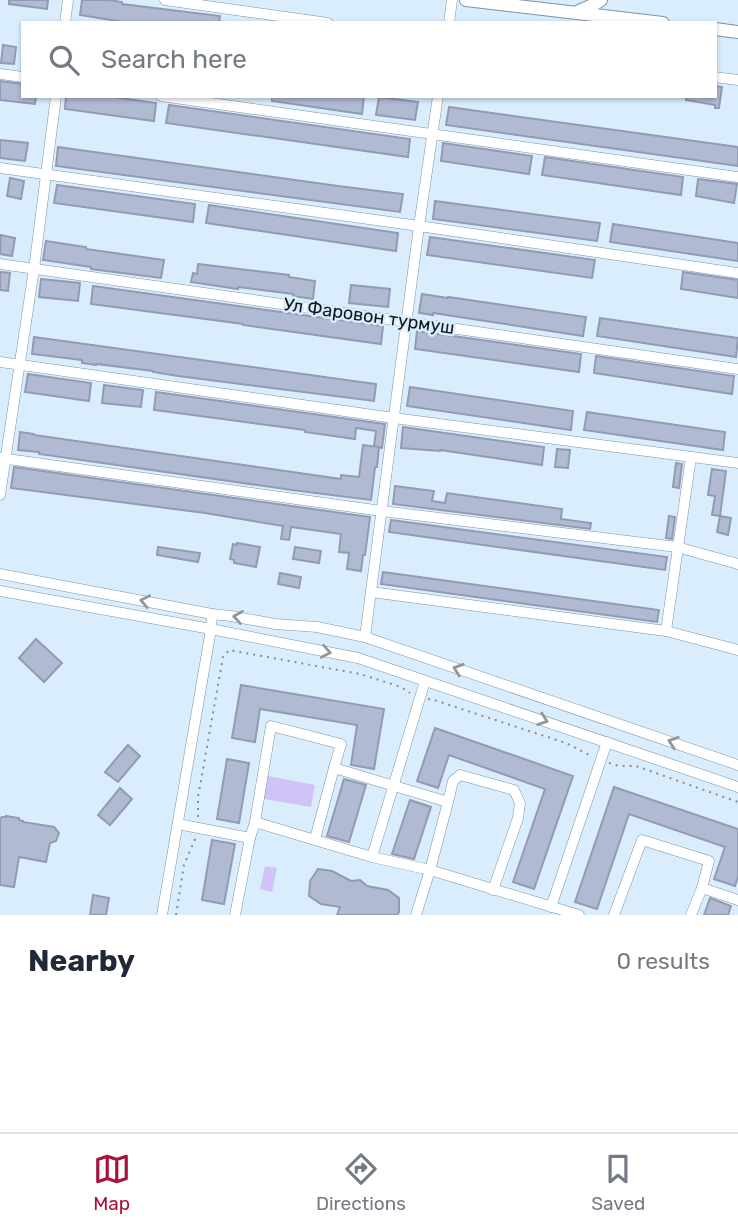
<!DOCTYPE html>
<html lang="en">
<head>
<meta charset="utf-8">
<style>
	:root { --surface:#fff; --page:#f6f6f7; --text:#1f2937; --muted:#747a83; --line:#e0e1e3; --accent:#a91138 }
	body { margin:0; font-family:Rubik,sans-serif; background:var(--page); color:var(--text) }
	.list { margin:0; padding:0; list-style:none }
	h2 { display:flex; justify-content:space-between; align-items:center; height:91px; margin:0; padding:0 28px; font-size:30px }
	h2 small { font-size:23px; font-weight:400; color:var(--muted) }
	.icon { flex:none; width:38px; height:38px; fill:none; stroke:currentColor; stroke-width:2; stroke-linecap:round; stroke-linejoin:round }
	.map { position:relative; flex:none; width:738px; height:915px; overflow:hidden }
	.search { position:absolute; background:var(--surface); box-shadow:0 2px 5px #0004; left:21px; right:21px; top:21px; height:77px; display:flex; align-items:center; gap:18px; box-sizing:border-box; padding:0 24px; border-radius:0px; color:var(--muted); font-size:26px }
	.sheet { height:217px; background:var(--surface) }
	nav { display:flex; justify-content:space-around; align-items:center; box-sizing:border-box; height:98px; border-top:2px solid var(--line); background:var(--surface); font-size:19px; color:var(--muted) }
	nav a { display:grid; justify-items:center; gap:4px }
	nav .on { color:var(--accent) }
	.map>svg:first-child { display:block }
	.green { fill:#d0c3f7 }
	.building { fill:#b1bad3; stroke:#929bb3; stroke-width:2 }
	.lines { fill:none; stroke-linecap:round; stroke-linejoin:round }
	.minor-casing { stroke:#7e93a5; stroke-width:11 }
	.major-casing { stroke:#7e93a5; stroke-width:14 }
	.path { stroke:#808f9a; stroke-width:2; stroke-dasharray:2 5; stroke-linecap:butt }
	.minor { stroke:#fff; stroke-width:10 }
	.major { stroke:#fff; stroke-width:12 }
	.oneway { stroke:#939799 }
	.labels { text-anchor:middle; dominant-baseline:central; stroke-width:5; stroke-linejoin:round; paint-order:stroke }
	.street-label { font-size:18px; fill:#0e171d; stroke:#daedfc }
</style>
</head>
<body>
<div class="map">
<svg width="738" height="915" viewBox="0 0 738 915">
	<rect width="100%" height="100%" fill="#daedfc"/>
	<!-- green -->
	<g class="green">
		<path d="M268 776 315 785 311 807 264 799Z"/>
		<path d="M265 866 277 868 272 892 260 889Z"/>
	</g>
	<!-- building -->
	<g class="building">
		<path d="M9 0H48L47 9 9 4Z"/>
		<path d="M82 0H108L122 2V4L220 16 219 23H129L80 15Z"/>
		<path d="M3 45 16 47 14 64 1 63Z"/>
		<path d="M0 81 23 84V96H36L35 104 0 100Z"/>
		<path d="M715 86 722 87 719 108H715V105L686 100V96H715Z"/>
		<path d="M66 96H106L156 103 154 121 65 109Z"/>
		<path d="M272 96H364L362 114 272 101Z"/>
		<path d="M379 97 418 102 415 120 376 115Z"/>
		<path d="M169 105 410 139 408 157 166 123Z"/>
		<path d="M449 107 738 147V166L446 125Z"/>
		<path d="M0 140 28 143 25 161 0 158Z"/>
		<path d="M443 143 532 156 529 174 441 161Z"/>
		<path d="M58 147 338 186 403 194 400 212 56 166Z"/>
		<path d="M545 157 683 177 681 195 542 175Z"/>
		<path d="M10 178 24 181 21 199 7 196Z"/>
		<path d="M698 179 737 184 734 203 696 196Z"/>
		<path d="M57 185 195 204 193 222 54 203Z"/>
		<path d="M435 201 600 223 597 241 433 219Z"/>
		<path d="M209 205 398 233 396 251 206 223Z"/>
		<path d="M613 224 738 243V261L610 242Z"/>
		<path d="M1 235 15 238 12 256 0 254Z"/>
		<path d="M430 237 595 260 592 278 427 255Z"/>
		<path d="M46 241 86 247V249L164 260 161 278 91 269V267L43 260Z"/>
		<path d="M198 264 289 275V277L315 281 313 299 293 296V294L238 287V289L191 282 193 273 197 274Z"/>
		<path d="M0 272 10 273 8 291 0 290Z"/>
		<path d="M683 272 738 280V298L681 289Z"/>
		<path d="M41 279 80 283 78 301 39 297Z"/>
		<path d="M351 285 390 289 388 307 349 303Z"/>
		<path d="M93 286 383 326 381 344 243 325V324L91 304Z"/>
		<path d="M422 294 448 298V297L586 317 583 336 433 313V315L419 313Z"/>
		<path d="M600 318 738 338 736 357 597 336Z"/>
		<path d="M417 331 581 354 579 372 415 349Z"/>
		<path d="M34 337 376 384 374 401 178 376 153 372V371L96 364V365L82 363V360L32 354Z"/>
		<path d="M596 356 734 376 732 394 594 373Z"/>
		<path d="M28 374 91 383 89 401 25 392Z"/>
		<path d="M104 385 143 390 141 407 102 403Z"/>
		<path d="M410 387 573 411 571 430 407 406Z"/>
		<path d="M156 392 385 424 382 448 374 446 376 431 356 428 355 439 305 432V430L154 410Z"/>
		<path d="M587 412 725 432 723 450 584 430Z"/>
		<path d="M403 427 544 447 542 465 440 450V451L401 448Z"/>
		<path d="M20 432 34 434V435L341 479V475L359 477 363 445 379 447 377 467H375L371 500 292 490 39 454V452L18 450Z"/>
		<path d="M557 449 570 450 568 468 555 467Z"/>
		<path d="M676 463 682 464 679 488 673 487Z"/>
		<path d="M14 467 370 517 365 555H363L361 571 347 569 349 553 339 552 341 534 291 527 289 540 281 539 283 526 205 513 11 488Z"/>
		<path d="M712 469 726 471 720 516 712 515 715 496 708 495Z"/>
		<path d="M395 486 434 491 432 501 445 503 447 493 562 509 561 519 591 523 590 529 393 504Z"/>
		<path d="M669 516 675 517 672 539 666 538Z"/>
		<path d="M720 516 731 518 728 535 717 532Z"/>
		<path d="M391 520 667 557 665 570 389 532Z"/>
		<path d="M237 543 260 547 256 567 234 563V560L230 559 233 544 237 545Z"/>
		<path d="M158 547 200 553 198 562 157 555Z"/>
		<path d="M295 547 321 551 319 563 293 559Z"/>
		<path d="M383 572 659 610 657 622 381 584Z"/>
		<path d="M280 573 301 577 299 588 278 584Z"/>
		<path d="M36 639 62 663 44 682 19 658Z"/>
		<path d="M241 685 384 709 374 769 351 765 357 725 260 709 255 742 232 738Z"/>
		<path d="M435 728 573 776 534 889 513 882 545 789 449 755 438 788 417 781Z"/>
		<path d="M128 745 140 756 118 782 105 772Z"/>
		<path d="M227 759 249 763 239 823 217 819Z"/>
		<path d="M344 779 366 785 349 842 327 836Z"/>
		<path d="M614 787 738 829V877L735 886 714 879 725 847 629 814 597 909 575 902Z"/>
		<path d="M120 788 132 799 110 825 98 815Z"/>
		<path d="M410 800 431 807 414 859 392 854Z"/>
		<path d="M6 816 19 818V820L23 821V822L54 827 59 833 56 841 50 843 46 862 19 857 14 887 0 885V818L2 817H6Z"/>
		<path d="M212 840 235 844 224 904 202 900Z"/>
		<path d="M318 869 332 871 351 881 360 880 367 886 388 890 399 898V912L397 915H337L340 907 321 904 309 896 310 881Z"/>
		<path d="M93 895 109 898 106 915H90Z"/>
		<path d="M710 898 731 906 728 915H704Z"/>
	</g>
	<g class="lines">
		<defs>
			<g id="minor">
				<path d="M165 0 328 23"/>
				<path d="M65 23 68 0"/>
				<path d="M449 23 452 0"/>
				<path d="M0 74 23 77"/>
				<path d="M715 77 738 80"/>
				<path d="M161 96 738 177"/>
				<path d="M0 168 419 226 738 273"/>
				<path d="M0 264 738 369"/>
				<path d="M0 362 394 418 738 463"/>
				<path d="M0 458 382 511 677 547 738 564"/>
				<path d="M0 495 34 269 56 96"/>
				<path d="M0 574 212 614"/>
				<path d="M0 591 211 629 358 658 738 787"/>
				<path d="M371 592 666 631 738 650"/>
				<path d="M666 631 691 457"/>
				<path d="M365 637 419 226 438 96"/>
				<path d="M255 822 271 726 341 744 334 768"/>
				<path d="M178 824 250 838 255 822 372 857 430 870 448 802"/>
				<path d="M315 839 334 768 448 802 453 781 460 775 514 790 520 803 518 818 493 890"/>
				<path d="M372 857 425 681"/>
				<path d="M551 907 607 742"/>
				<path d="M162 915 211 629 212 614 231 616 275 624 317 627 365 637 738 765"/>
				<path d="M235 915 250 838"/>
				<path d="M416 915 430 870 579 915"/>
				<path d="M614 915 642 840 709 861 702 888"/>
				<path d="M691 915 702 888 738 900"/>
			</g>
			<g id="major">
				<path d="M466 0 663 23"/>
				<path d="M579 11 595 4 601 0"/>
				<path d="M715 29 738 32"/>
			</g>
		</defs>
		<!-- minor casing -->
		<use href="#minor" class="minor-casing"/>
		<!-- major casing -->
		<use href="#major" class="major-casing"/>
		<!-- path -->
		<g class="path">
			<path d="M428 699 434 700 566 743 591 756"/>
			<path d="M609 763 619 766H636L738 802"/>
			<path d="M198 817V797L223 657 229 650 360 674 401 687 410 693"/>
			<path d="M176 915 184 865 196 837"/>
		</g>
		<!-- minor -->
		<use href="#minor" class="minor"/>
		<!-- major -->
		<use href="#major" class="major"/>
	</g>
	<!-- one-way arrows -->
	<defs><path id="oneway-chevron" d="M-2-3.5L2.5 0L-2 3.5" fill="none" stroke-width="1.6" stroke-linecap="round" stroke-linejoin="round" transform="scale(1.75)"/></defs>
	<g class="oneway">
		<use href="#oneway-chevron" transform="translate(145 601) rotate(-169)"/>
		<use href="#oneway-chevron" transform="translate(238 617) rotate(-171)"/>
		<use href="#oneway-chevron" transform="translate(326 652) rotate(11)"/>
		<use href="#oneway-chevron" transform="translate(458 669) rotate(-161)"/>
		<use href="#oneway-chevron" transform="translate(543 720) rotate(19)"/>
		<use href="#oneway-chevron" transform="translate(673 742) rotate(-161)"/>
	</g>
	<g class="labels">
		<!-- street labels -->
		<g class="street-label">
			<text transform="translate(369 316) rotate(8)">Ул Фаровон турмуш</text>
		</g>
	</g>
</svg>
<div class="search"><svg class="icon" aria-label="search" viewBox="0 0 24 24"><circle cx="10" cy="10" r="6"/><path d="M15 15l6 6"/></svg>Search here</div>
</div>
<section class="sheet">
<h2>Nearby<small>0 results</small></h2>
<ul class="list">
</ul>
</section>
<nav>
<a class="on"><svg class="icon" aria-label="map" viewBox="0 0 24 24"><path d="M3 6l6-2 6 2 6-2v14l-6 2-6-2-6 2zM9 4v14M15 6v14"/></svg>Map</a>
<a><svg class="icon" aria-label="directions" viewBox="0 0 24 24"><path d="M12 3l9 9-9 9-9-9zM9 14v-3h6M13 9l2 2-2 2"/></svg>Directions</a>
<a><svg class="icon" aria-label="saved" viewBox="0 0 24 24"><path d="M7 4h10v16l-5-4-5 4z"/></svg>Saved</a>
</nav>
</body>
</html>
